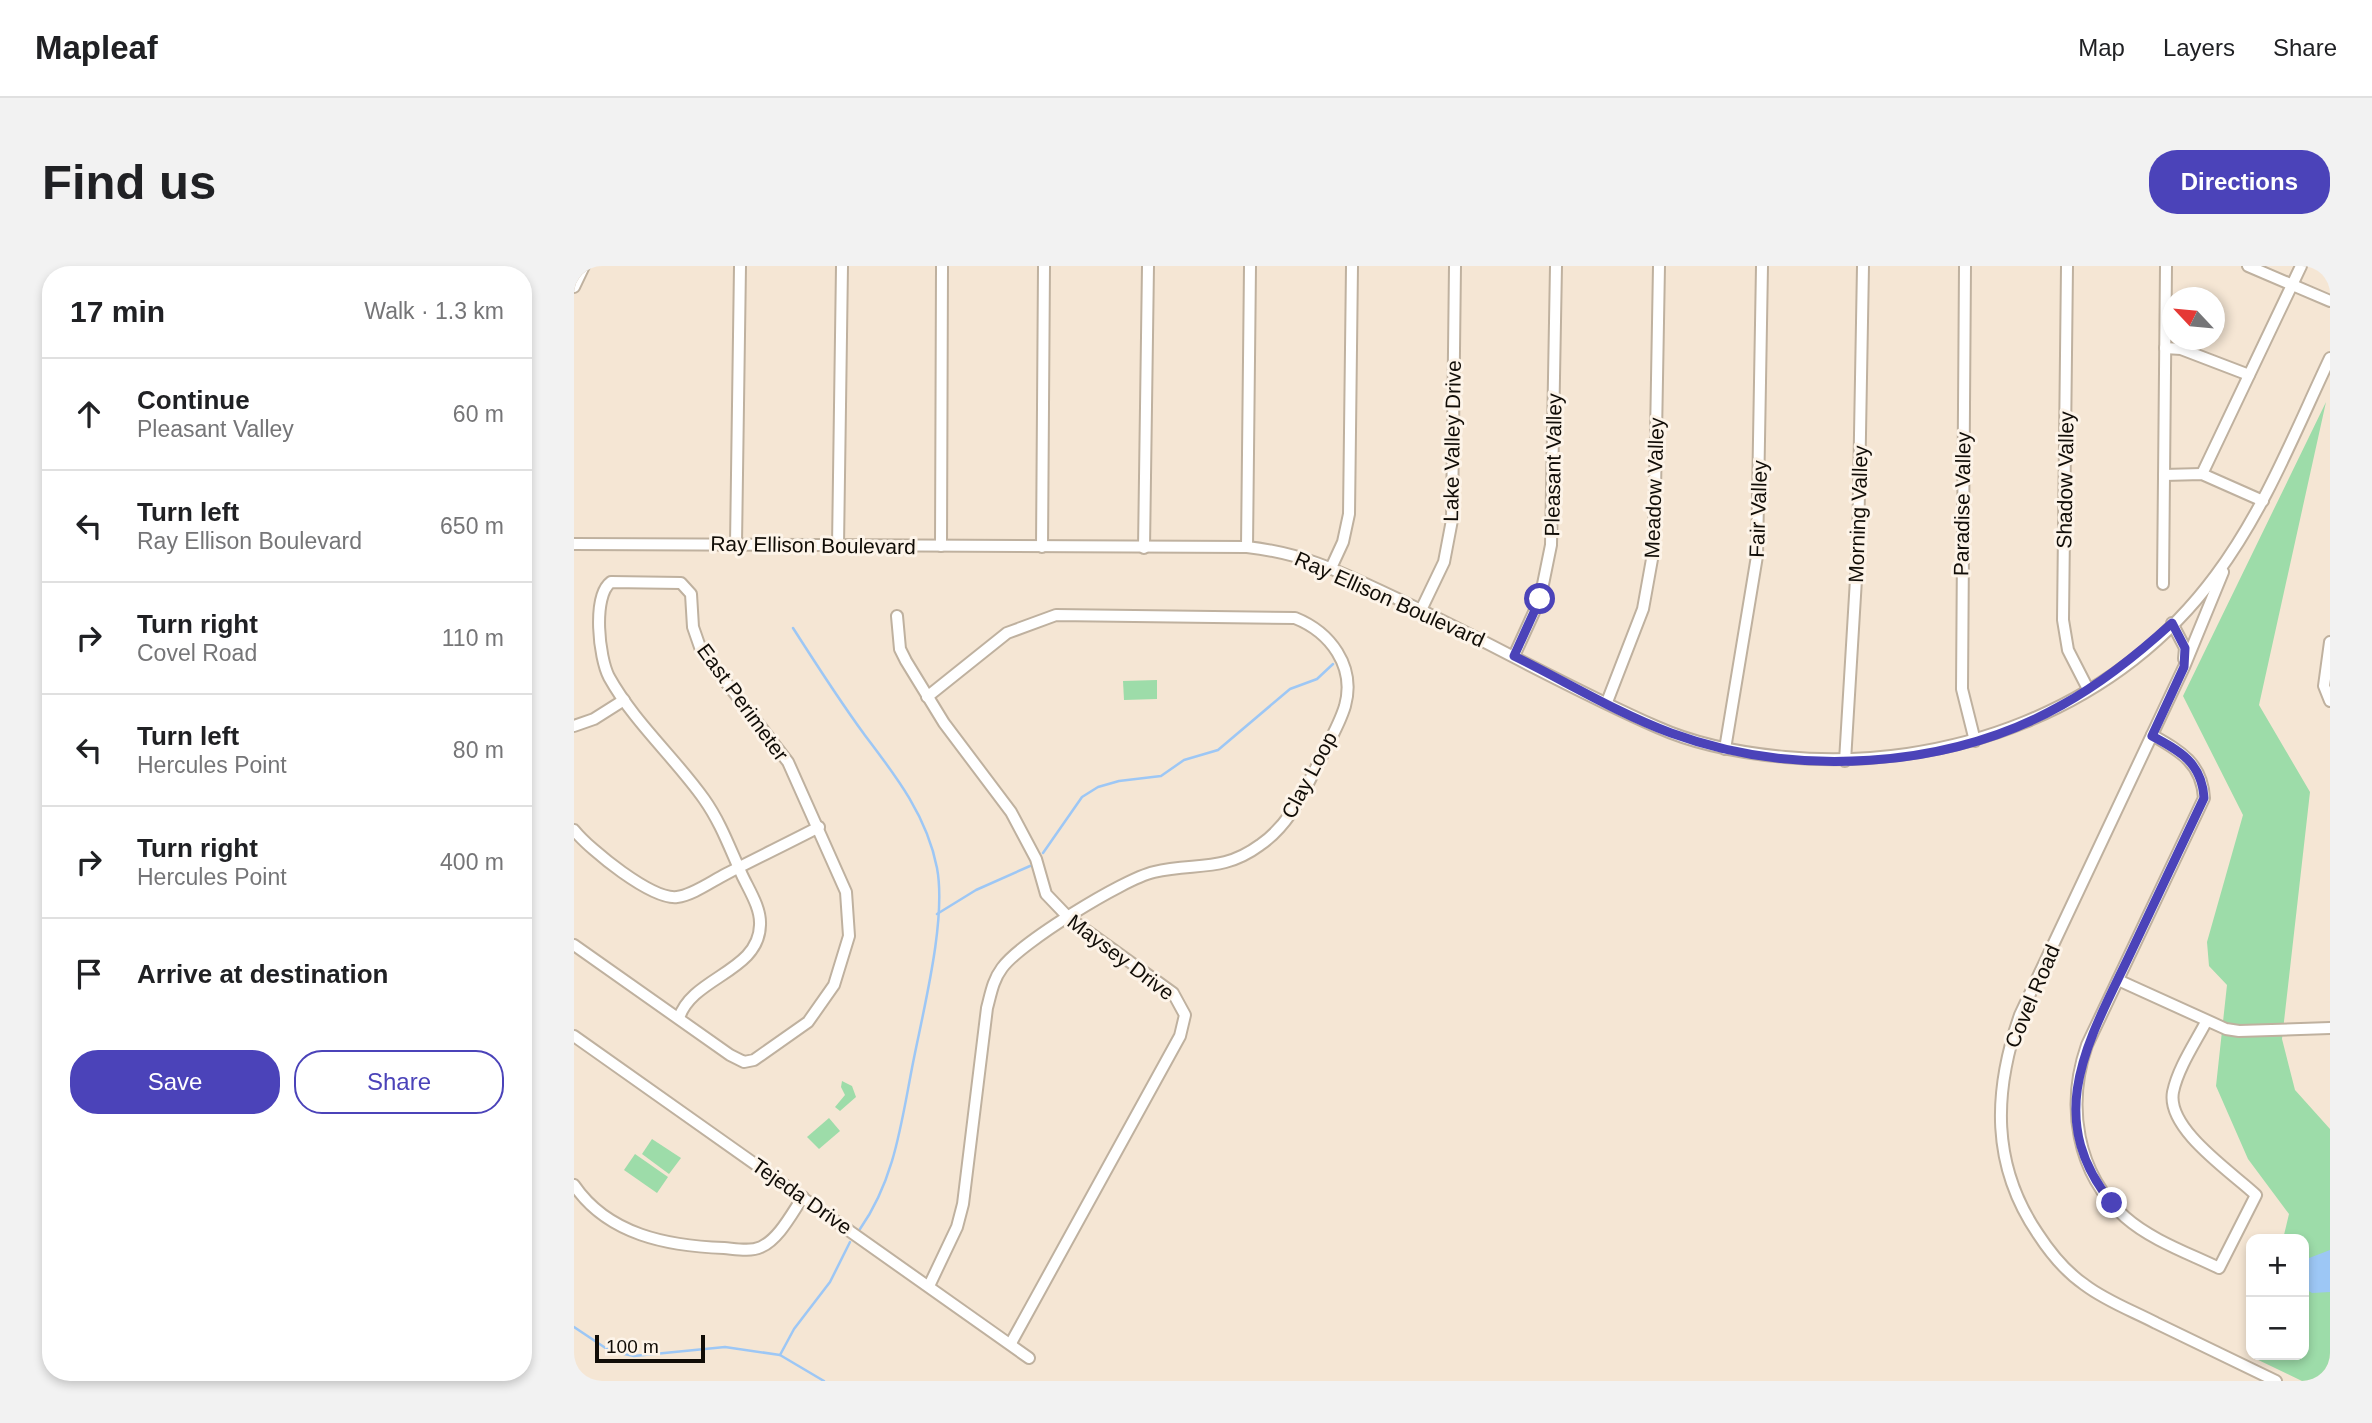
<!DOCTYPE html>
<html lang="en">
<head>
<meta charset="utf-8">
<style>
	:root { --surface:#fff; --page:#f2f2f2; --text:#202124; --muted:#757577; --line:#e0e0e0; --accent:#4b43b9 }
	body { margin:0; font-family:Arial,sans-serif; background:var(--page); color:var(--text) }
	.controls { position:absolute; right:21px; bottom:21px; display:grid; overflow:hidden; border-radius:14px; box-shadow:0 4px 10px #0003 }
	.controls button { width:63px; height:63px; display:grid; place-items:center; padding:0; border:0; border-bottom:2px solid var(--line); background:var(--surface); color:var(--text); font:35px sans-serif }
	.compass { position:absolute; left:1588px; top:21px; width:63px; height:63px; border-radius:50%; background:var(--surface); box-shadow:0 4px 10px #0003; rotate:296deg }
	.scale { position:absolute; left:21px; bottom:18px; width:110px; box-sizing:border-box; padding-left:7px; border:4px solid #110d07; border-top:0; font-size:19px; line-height:24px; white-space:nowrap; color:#110d07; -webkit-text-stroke:5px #fdf4e9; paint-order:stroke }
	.stop { position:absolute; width:21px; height:21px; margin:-16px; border:5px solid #4b43b9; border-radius:50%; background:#fff }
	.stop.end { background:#4b43b9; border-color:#fff; box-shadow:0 2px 7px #0008 }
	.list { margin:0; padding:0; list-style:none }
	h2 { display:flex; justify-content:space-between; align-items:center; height:91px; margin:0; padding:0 28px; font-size:30px }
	h2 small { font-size:23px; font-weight:400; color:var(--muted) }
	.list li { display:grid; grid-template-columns:46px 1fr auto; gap:21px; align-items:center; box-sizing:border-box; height:112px; padding:0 28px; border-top:2px solid var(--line) }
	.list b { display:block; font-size:26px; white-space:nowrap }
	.list p { margin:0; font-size:23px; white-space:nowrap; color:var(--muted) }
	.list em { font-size:23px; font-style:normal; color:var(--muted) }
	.actions { display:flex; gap:14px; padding:21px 28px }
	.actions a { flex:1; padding:16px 0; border:2px solid var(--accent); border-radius:28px; text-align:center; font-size:24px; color:var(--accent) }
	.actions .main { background:var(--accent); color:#fff }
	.icon { flex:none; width:38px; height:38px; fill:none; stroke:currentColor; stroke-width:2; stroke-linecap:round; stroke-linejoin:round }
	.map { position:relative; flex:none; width:1756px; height:1115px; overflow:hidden; border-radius:28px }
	header { display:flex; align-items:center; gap:42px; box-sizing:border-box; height:98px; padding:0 35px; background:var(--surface); border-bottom:2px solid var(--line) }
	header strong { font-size:33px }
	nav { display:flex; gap:38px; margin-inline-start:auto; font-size:24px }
	.intro { display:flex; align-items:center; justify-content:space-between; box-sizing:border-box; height:168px; padding:0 42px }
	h1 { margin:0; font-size:49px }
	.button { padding:18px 32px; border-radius:28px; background:var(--accent); color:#fff; font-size:24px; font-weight:700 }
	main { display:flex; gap:42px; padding:0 42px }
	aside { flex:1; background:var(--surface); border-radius:28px; box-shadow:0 4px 10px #0003 }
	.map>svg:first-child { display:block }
	.green { fill:#9ddca9 }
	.water { fill:#9dc7f5 }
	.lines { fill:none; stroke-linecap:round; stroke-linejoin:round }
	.stream { stroke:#9dc7f5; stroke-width:2.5 }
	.minor-casing { stroke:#bfb19f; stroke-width:14 }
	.minor { stroke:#fff; stroke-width:10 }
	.route { stroke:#4b43b9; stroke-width:9 }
	.labels { text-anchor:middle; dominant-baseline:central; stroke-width:6; stroke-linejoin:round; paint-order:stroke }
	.street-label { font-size:21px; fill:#110d07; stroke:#fdf4e9 }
</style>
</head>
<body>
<header>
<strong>Mapleaf</strong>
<nav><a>Map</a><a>Layers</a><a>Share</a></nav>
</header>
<div class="intro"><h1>Find us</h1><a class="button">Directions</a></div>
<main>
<aside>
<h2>17 min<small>Walk · 1.3 km</small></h2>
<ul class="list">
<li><svg class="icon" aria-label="ahead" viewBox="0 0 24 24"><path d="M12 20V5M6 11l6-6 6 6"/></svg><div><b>Continue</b><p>Pleasant Valley</p></div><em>60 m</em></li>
<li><svg class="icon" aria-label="left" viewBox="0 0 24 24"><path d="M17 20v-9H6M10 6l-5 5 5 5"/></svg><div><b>Turn left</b><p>Ray Ellison Boulevard</p></div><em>650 m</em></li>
<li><svg class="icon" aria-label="right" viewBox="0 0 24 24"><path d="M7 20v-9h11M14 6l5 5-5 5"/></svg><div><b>Turn right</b><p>Covel Road</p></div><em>110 m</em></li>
<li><svg class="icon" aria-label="left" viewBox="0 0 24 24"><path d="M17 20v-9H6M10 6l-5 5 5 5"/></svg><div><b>Turn left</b><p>Hercules Point</p></div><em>80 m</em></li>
<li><svg class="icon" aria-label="right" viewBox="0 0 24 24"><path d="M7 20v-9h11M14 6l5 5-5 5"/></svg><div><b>Turn right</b><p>Hercules Point</p></div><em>400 m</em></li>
<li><svg class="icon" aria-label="arrive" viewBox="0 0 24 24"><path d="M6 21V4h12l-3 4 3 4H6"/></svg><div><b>Arrive at destination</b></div></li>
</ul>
<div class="actions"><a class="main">Save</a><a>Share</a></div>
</aside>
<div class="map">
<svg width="1756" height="1115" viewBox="0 0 1756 1115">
	<rect width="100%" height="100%" fill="#f5e6d4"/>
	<!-- green -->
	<g class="green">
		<path d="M1752 136 1685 439 1736 526 1708 773 1721 824 1756 863V1115H1728L1676 1090 1677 1087 1730 1089V973H1709L1715 948 1674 893 1642 820 1653 719 1635 700 1633 676 1669 549 1609 430Z"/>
		<path d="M583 414V433L550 434 549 415Z"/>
		<path d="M268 815 278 820 282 831 266 845 261 841 271 829 267 821Z"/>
		<path d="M255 852 266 865 245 883 233 871Z"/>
		<path d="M78 873 107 892 95 908 68 888Z"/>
		<path d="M61 888 94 911 83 927 50 904Z"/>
	</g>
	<!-- water -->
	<path class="water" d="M1756 984V1026L1738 1027 1730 1022V994Z"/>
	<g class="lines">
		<!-- stream -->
		<g class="stream">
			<path d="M219 362C242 398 265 434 290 468 322 510 353 550 363 602 373 655 348 749 338 802 327 859 320 915 286 963"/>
			<path d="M469 587 508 531 524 521 545 515 587 510 610 494 644 484 716 423 743 413 759 398"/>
			<path d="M363 648 402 624 456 600"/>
			<path d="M0 1061 36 1085 60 1090 151 1081 206 1089 250 1115"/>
			<path d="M206 1089 220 1063 256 1016 276 976"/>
		</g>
		<defs>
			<g id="minor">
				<path d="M1391 0 1388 423 1401 475"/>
				<path d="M1493 0 1489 354 1494 384 1514 423"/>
				<path d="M1674 0 1756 35"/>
				<path d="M0 21 10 0"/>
				<path d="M1591 82 1607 83 1675 109"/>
				<path d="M1628 208 1727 0"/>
				<path d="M1590 209 1628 208 1689 235"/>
				<path d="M0 278 673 281C735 288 772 309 828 335 913 375 996 423 1083 461 1123 479 1167 487 1211 491 1375 506 1542 444 1642 309 1691 243 1721 166 1756 92"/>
				<path d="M162 278 166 0"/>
				<path d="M264 280 268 0"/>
				<path d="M367 280 368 0"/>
				<path d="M468 281 470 0"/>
				<path d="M673 281 676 0"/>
				<path d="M570 282 574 0"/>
				<path d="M757 302 769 276 775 248 778 0"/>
				<path d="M1649 306 1610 401 1446 749C1419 826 1417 899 1464 968 1477 988 1492 1006 1511 1019 1532 1035 1559 1045 1582 1057 1622 1076 1662 1096 1702 1115"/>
				<path d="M1589 318 1592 0"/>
				<path d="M847 344 870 296 878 254 881 0"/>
				<path d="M323 350 326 383 332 395 370 457 437 546 462 593 472 628 495 652 599 727 611 749 606 770 437 1077"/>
				<path d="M1598 357 1611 382 1610 393"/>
				<path d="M1756 376 1750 420 1756 435"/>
				<path d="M940 390 966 333 977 279 982 0"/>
				<path d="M353 431 433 367 482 349 721 352C756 366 782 400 771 440 765 460 753 479 744 498 728 529 715 559 686 579 648 607 621 596 580 606 549 613 446 677 428 702 419 714 417 727 413 742L389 938 383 961 355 1020"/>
				<path d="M1033 436 1069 343 1080 282 1085 0"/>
				<path d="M0 460 20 453 50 434"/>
				<path d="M1578 469C1606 485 1628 497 1630 532L1513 779C1492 839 1502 907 1551 951 1577 974 1614 987 1645 1002L1682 929C1659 907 1592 863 1599 826 1604 802 1621 777 1632 756"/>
				<path d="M1151 483 1183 290 1188 0"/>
				<path d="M1271 495 1284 280 1289 0"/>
				<path d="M0 564C16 584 78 634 103 631 119 629 138 615 152 608 183 592 214 577 245 561"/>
				<path d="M0 679 156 789 170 796 180 794 234 756 260 719 275 670 272 626 214 496 127 384 119 361 117 328 107 317 37 316C18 330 25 392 35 411 60 456 101 492 130 533 147 557 156 583 168 609 175 624 187 642 186 659 185 706 118 711 105 752"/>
				<path d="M1544 714 1652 763 1665 765 1756 762"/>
				<path d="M0 770 455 1092"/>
				<path d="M0 919C34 969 94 980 150 982 162 983 176 986 187 981 205 973 218 947 229 931"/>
			</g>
		</defs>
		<!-- minor casing -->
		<use href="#minor" class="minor-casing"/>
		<!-- minor -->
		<use href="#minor" class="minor"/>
	</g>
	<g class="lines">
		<!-- route -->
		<path class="route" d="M966 333 940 390C991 415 1043 447 1097 467 1220 512 1373 504 1488 439 1528 417 1564 388 1598 357L1611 382 1610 401 1578 470C1606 485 1628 497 1630 532 1606 583 1581 635 1557 686 1517 771 1466 850 1538 937"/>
	</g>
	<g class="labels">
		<!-- street labels -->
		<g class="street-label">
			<text transform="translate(878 175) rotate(-89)">Lake Valley Drive</text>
			<text transform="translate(979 199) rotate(-89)">Pleasant Valley</text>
			<text transform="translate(1491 214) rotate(-89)">Shadow Valley</text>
			<text transform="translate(1080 222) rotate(-88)">Meadow Valley</text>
			<text transform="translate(1388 238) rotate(-89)">Paradise Valley</text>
			<text transform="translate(1184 243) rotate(-88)">Fair Valley</text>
			<text transform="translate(1284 248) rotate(-88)">Morning Valley</text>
			<text transform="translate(239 279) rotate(1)">Ray Ellison Boulevard</text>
			<text transform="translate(816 333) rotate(24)">Ray Ellison Boulevard</text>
			<text transform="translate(169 436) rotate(54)">East Perimeter</text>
			<text transform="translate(735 509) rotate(-62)">Clay Loop</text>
			<text transform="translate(547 691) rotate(37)">Maysey Drive</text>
			<text transform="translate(1458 730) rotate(-67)">Covel Road</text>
			<text transform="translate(228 930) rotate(35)">Tejeda Drive</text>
		</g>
	</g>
</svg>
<div class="controls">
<button>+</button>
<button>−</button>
</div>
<svg class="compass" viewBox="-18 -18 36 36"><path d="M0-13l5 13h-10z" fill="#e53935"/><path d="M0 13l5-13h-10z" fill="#757577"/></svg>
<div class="scale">100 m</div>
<div class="stop" style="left:966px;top:333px"></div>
<div class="stop end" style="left:1538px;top:937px"></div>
</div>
</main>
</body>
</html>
